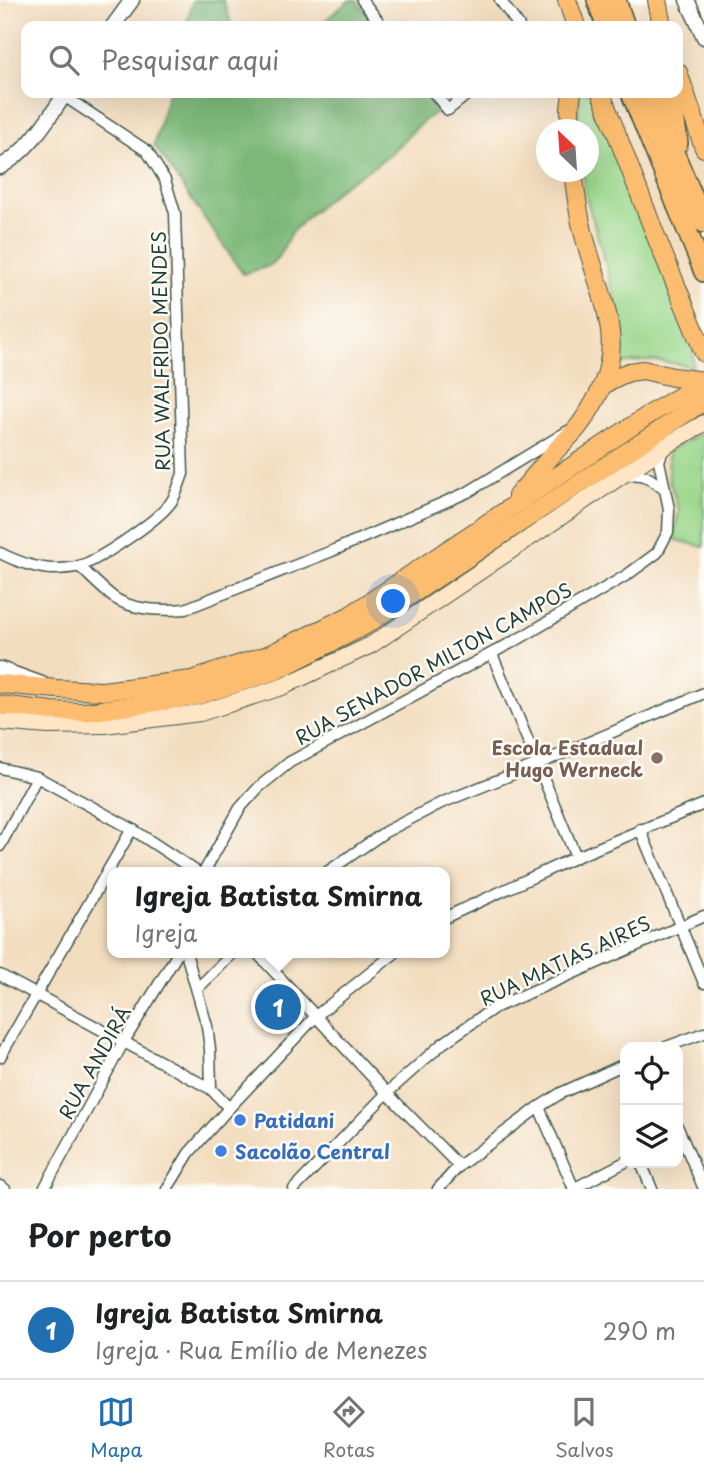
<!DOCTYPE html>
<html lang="pt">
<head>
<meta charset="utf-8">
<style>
	:root { --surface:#fff; --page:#f2f2f2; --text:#202124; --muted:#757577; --line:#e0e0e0; --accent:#1f6fb2 }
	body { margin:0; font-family:"Playpen Sans",sans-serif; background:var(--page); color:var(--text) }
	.controls { position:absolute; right:21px; bottom:21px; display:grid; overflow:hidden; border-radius:14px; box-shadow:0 7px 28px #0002 }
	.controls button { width:63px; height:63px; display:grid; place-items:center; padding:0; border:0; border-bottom:2px solid var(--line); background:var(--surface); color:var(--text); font:35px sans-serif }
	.compass { position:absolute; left:536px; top:119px; width:63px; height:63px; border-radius:50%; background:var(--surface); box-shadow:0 7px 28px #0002; rotate:335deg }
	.you { position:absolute; left:394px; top:602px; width:24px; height:24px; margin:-18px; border:5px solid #fff; border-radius:50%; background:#1a73e8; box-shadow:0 0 0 10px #1a73e833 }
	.badge { display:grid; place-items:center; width:46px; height:46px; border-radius:50%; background:var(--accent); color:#fff; font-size:23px; font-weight:700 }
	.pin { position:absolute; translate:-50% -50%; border:4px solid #fff; box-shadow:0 2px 7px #0006 }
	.popup { position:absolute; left:107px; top:867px; width:343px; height:91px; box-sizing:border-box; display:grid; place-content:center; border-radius:14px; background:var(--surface); filter:drop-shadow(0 2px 5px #0005); font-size:23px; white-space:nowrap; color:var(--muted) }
	.popup b { font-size:26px; color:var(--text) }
	.popup::after { content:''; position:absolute; left:50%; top:100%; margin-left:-14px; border:14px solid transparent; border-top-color:var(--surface) }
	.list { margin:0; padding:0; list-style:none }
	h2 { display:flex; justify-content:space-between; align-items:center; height:91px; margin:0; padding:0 28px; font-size:30px }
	h2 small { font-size:23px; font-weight:400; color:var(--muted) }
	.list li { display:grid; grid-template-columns:46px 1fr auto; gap:21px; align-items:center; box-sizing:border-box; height:98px; padding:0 28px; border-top:2px solid var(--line) }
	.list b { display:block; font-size:26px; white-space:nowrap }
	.list p { margin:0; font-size:23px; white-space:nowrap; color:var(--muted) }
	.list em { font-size:23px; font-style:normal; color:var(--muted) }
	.icon { flex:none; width:38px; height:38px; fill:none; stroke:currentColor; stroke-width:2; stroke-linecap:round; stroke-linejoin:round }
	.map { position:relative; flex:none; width:704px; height:1189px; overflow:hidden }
	.search { position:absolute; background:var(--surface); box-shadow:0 7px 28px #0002; left:21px; right:21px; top:21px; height:77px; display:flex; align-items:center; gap:18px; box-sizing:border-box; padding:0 24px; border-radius:14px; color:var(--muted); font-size:26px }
	.sheet { height:189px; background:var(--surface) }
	nav { display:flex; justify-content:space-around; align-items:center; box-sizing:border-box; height:98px; border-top:2px solid var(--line); background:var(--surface); font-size:19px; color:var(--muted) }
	nav a { display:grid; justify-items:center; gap:4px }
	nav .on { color:var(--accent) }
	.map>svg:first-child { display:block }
	.green { fill:#9bd78c; stroke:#5d8a60; stroke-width:2 }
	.forest { fill:#7cb878; stroke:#4e7a56; stroke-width:2 }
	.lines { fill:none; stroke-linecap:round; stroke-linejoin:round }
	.minor-casing { stroke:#3f5549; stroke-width:13 }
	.tertiary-casing { stroke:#3f5549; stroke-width:17 }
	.secondary-casing { stroke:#3f5549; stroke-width:18 }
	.primary-casing { stroke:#3f5549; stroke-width:20 }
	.trunk-casing { stroke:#3f5549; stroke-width:20 }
	.motorway-casing { stroke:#3f5549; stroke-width:22 }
	.minor { stroke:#fff; stroke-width:10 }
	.tertiary { stroke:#fff; stroke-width:14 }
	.secondary { stroke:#fee5c5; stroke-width:16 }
	.primary { stroke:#fcbd6f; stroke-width:18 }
	.trunk { stroke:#fcbd6f; stroke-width:18 }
	.motorway { stroke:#fcbd6f; stroke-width:19 }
	.education-dot { fill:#8d6e63; stroke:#fdfcf7; stroke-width:2.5 }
	.shop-dot { fill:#3f7fe0; stroke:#fdfcf7; stroke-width:2.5 }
	.labels { text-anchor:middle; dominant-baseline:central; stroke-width:5; stroke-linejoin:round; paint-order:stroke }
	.street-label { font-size:19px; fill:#1f3d34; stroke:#fdfcf7 }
	.education-label { font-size:19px; font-weight:bold; fill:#785e54; stroke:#fdfcf7; text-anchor:end }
	.shop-label { font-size:19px; font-weight:bold; fill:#366cbe; stroke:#fdfcf7; text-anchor:start }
</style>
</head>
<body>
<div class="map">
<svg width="704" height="1189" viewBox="0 0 704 1189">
	<rect width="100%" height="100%" fill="#fdfcf7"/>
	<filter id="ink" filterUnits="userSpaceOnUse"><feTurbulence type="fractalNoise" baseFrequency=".0143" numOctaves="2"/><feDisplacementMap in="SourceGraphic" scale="14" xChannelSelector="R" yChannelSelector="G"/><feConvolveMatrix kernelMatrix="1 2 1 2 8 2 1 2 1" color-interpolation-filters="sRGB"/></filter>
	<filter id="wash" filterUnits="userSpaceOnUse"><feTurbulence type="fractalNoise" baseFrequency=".00686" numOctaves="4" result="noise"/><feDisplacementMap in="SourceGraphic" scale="28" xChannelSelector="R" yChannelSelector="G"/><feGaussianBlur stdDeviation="1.57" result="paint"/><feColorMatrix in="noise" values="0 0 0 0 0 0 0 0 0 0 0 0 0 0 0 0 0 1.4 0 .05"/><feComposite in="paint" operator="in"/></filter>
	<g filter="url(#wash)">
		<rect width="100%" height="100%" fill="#f3ddbf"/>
		<!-- green -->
		<g class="green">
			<path d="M577 93H601L695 329 693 367C664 361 636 356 608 370L622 330 607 268 585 193 583 172H588V130L579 129Z"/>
			<path d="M704 432V547L673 539 679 510 669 480 668 452Z"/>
		</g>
		<!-- forest -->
		<g class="forest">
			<path d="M193 0H223L232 26H186Z"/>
			<path d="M350 0H356L376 26H318Z"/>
			<path d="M168 93H428L440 109 422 122 390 154 376 165 342 186 307 217 291 233 280 255 269 266 243 274 154 145Z"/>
		</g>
	</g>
	<g filter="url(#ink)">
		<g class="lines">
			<defs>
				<g id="minor">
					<path d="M362 0 382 26"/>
					<path d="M500 0 519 26"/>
					<path d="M434 93 448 110 469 93"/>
					<path d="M628 475C645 472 652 480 665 490"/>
					<path d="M0 553C16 561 34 568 52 569 60 569 72 568 80 566 100 559 163 518 173 499 177 492 180 482 183 474L175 213 165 180 147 151 64 96"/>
					<path d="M79 566C90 576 101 588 113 597 133 611 162 611 185 609L332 551 468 492 568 431"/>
					<path d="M492 654 576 857"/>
					<path d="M0 768 37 777 132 829 197 872"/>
					<path d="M640 829 704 983"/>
					<path d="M0 846 37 777"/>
					<path d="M204 872 240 808 259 787 290 762 522 637 627 575 657 553 668 532 669 509 659 461 664 447"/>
					<path d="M327 872 385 832 441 803 538 764 704 693"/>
					<path d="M444 918 576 857 704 804"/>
					<path d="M186 953 207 1026 210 1049 211 1089"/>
					<path d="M257 953 387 1093 459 1166"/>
					<path d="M0 975 211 1089 229 1108"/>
					<path d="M197 989 233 953"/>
					<path d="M666 1047 704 1033"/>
					<path d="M0 1057 132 829"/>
					<path d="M539 1107 574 1189"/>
					<path d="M678 1128 704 1189"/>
					<path d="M641 1163 652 1189"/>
					<path d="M0 1186 5 1189"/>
					<path d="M44 1189 123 1043 178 953"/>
					<path d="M167 1189 189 1153 229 1108 317 1015 395 953"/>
					<path d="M294 1189 387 1093 442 1044 494 1008 704 916"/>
					<path d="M438 1189 459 1166 539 1107 561 1093 625 1064"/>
					<path d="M573 1189 625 1162"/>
				</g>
				<g id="tertiary">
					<path d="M687 0 704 37"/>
					<path d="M113 26 132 0"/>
					<path d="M0 167C29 151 47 120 66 93"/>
					<path d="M0 669 42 684"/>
				</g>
				<path id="secondary" d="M0 722 48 726 105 725 200 713 282 687 371 645 664 447 704 423"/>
				<g id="primary">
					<path d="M567 0 576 26"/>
					<path d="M657 0 662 26"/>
					<path d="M678 72 704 148"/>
					<path d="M601 93 657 239 704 353"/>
				</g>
				<g id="trunk">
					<path d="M571 130 570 108 572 93"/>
					<path d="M603 385 617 377 629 372 643 370 673 377 704 381"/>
					<path d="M517 496C531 480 545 463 559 447 567 439 575 432 581 423 634 350 604 311 584 235 578 214 576 193 573 172"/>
					<path d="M0 684 57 689 102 691 192 680 268 655 349 616 650 414 704 382"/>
					<path d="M0 705 52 711 85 712 108 709 196 696 275 671 364 626 704 401"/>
				</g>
				<g id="motorway">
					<path d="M597 0 606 26"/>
					<path d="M616 0 625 26"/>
					<path d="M631 93 704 272"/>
					<path d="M649 93 704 223"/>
					<path d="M671 93 678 143"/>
				</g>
			</defs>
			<!-- minor casing -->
			<use href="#minor" class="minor-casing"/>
			<!-- tertiary casing -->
			<use href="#tertiary" class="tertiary-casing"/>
			<!-- secondary casing -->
			<use href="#secondary" class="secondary-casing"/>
			<!-- primary casing -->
			<use href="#primary" class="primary-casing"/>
			<!-- trunk casing -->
			<use href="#trunk" class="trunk-casing"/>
			<!-- motorway casing -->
			<use href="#motorway" class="motorway-casing"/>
			<!-- minor -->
			<use href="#minor" class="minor"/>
			<!-- tertiary -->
			<use href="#tertiary" class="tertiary"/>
			<!-- secondary -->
			<use href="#secondary" class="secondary"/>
			<!-- primary -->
			<use href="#primary" class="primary"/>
			<!-- trunk -->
			<use href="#trunk" class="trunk"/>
			<!-- motorway -->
			<use href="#motorway" class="motorway"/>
		</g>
	</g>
	<!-- markers -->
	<circle class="education-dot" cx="657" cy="758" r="7"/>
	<g class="shop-dot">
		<circle cx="240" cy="1120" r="7"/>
		<circle cx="221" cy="1151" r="7"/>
	</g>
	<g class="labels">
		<!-- street labels -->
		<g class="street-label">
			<text transform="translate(160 351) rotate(-91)">RUA WALFRIDO MENDES</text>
			<text transform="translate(433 663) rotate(-29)">RUA SENADOR MILTON CAMPOS</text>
			<text transform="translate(565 960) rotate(-25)">RUA MATIAS AIRES</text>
			<text transform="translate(94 1062) rotate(-61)">RUA ANDIRÁ</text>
		</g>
		<!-- education labels -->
		<g class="education-label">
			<text x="643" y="747">Escola Estadual<tspan x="643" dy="22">Hugo Werneck</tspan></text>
		</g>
		<!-- shop labels -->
		<g class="shop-label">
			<text x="254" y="1120">Patidani</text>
			<text x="235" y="1151">Sacolão Central</text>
		</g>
	</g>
</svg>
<div class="controls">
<button><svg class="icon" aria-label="locate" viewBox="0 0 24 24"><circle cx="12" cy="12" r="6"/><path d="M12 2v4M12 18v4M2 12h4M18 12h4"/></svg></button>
<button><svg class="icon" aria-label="layers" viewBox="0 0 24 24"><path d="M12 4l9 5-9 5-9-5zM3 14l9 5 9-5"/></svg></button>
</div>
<svg class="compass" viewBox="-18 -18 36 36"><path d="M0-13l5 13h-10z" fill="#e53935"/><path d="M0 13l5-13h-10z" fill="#757577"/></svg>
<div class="you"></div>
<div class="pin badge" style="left:278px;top:1007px">1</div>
<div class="popup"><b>Igreja Batista Smirna</b>Igreja</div>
<div class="search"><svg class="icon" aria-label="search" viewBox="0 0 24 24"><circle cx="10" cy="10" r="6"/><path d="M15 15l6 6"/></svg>Pesquisar aqui</div>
</div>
<section class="sheet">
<h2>Por perto<small></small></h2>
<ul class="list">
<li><span class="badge">1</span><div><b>Igreja Batista Smirna</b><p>Igreja · Rua Emílio de Menezes</p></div><em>290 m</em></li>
</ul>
</section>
<nav>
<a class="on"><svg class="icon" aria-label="map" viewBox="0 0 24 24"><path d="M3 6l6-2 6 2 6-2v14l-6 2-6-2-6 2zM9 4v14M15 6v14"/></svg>Mapa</a>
<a><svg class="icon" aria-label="directions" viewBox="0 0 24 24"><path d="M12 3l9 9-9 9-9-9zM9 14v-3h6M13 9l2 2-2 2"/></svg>Rotas</a>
<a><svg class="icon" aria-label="saved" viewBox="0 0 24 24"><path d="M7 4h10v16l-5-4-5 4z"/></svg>Salvos</a>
</nav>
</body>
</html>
